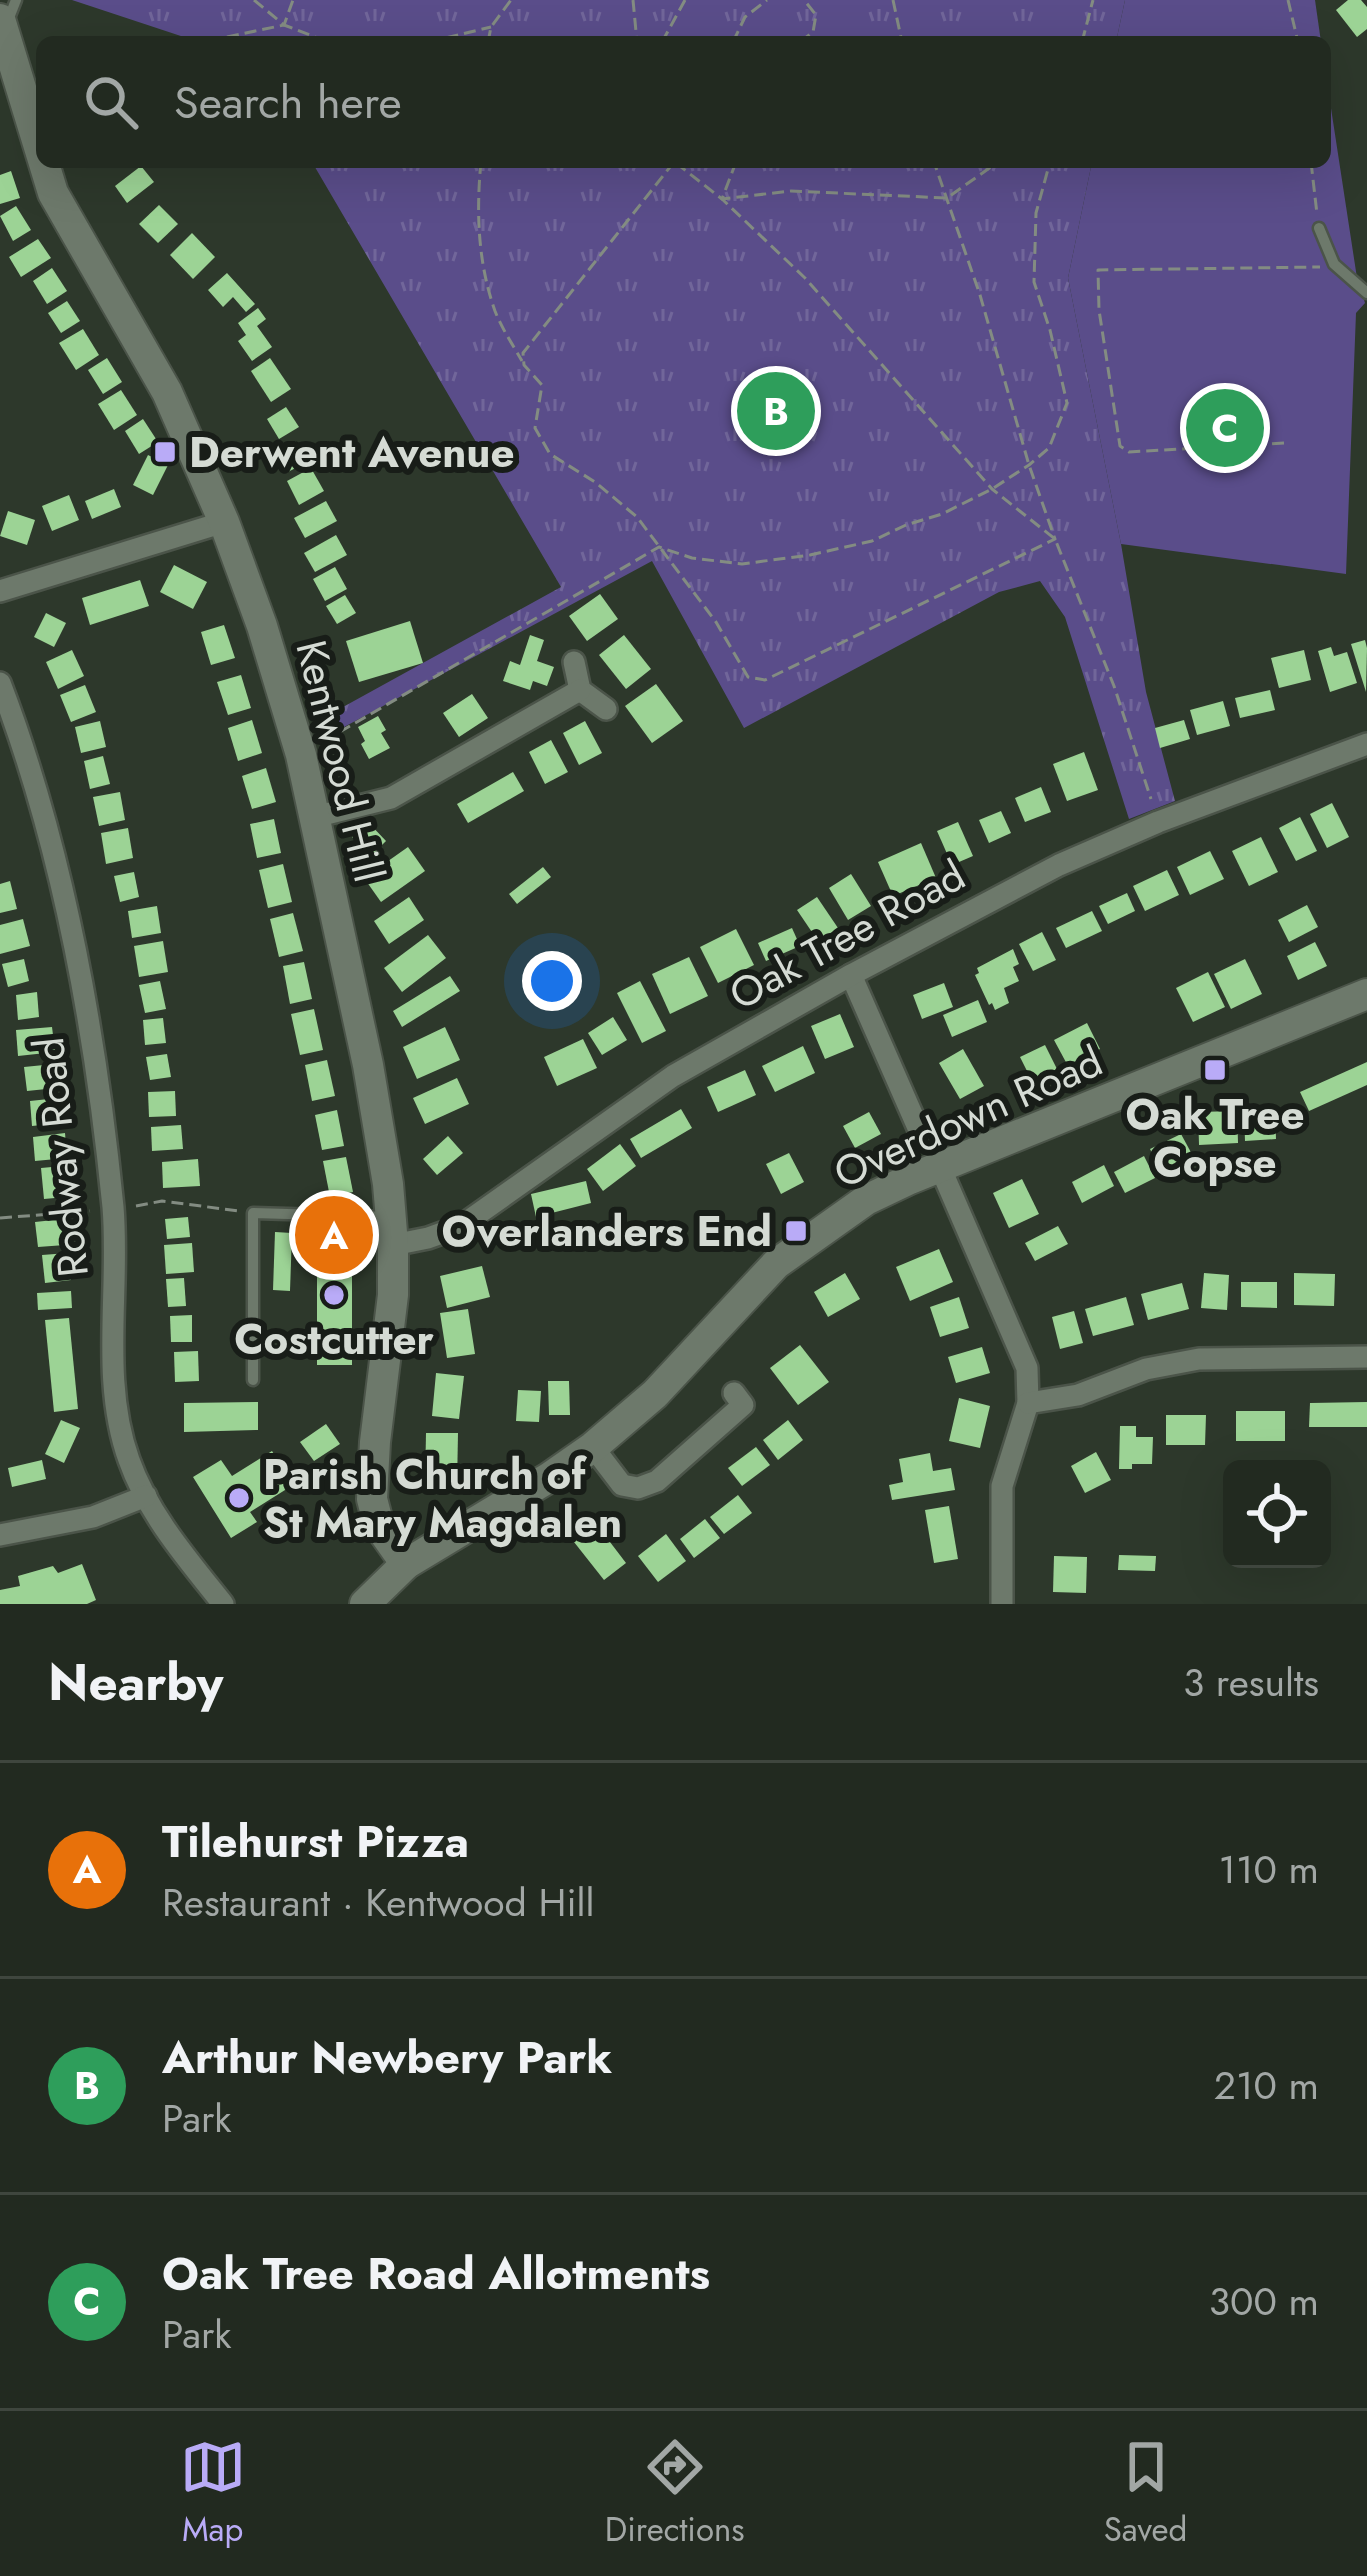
<!DOCTYPE html>
<html lang="en">
<head>
<meta charset="utf-8">
<style>
	:root { --surface:#222a20; --page:#2e362d; --text:#f1f3f6; --muted:#a2a7a5; --line:#3f463e; --accent:#b9abf7 }
	body { margin:0; font-family:Jost,sans-serif; background:var(--page); color:var(--text) }
	.controls { position:absolute; right:36px; bottom:36px; display:grid; overflow:hidden; border-radius:18px; box-shadow:0 12px 48px #0002 }
	.controls button { width:108px; height:108px; display:grid; place-items:center; padding:0; border:0; border-bottom:3px solid var(--line); background:var(--surface); color:var(--text); font:60px sans-serif }
	.you { position:absolute; left:552px; top:981px; width:42px; height:42px; margin:-30px; border:9px solid #fff; border-radius:50%; background:#1a73e8; box-shadow:0 0 0 18px #1a73e833 }
	.badge { display:grid; place-items:center; width:78px; height:78px; border-radius:50%; background:var(--accent); color:#fff; font-size:39px; font-weight:700 }
	.pin { position:absolute; translate:-50% -50%; border:6px solid #fff; box-shadow:0 3px 12px #0006 }
	.list { margin:0; padding:0; list-style:none }
	h2 { display:flex; justify-content:space-between; align-items:center; height:156px; margin:0; padding:0 48px; font-size:51px }
	h2 small { font-size:39px; font-weight:400; color:var(--muted) }
	.list li { display:grid; grid-template-columns:78px 1fr auto; gap:36px; align-items:center; box-sizing:border-box; height:216px; padding:0 48px; border-top:3px solid var(--line) }
	.list b { display:block; font-size:45px; white-space:nowrap }
	.list p { margin:0; font-size:39px; white-space:nowrap; color:var(--muted) }
	.list em { font-size:39px; font-style:normal; color:var(--muted) }
	.icon { flex:none; width:66px; height:66px; fill:none; stroke:currentColor; stroke-width:2; stroke-linecap:round; stroke-linejoin:round }
	.map { position:relative; flex:none; width:1367px; height:1604px; overflow:hidden }
	.search { position:absolute; background:var(--surface); box-shadow:0 12px 48px #0002; left:36px; right:36px; top:36px; height:132px; display:flex; align-items:center; gap:30px; box-sizing:border-box; padding:0 42px; border-radius:18px; color:var(--muted); font-size:45px }
	.sheet { height:804px; background:var(--surface) }
	nav { display:flex; justify-content:space-around; align-items:center; box-sizing:border-box; height:168px; border-top:3px solid var(--line); background:var(--surface); font-size:33px; color:var(--muted) }
	nav a { display:grid; justify-items:center; gap:6px }
	nav .on { color:var(--accent) }
	.map>svg:first-child { display:block }
	.park { fill:url(#park-tufts) }
	.garden { fill:#5a4d8a }
	.building { fill:#9cd395 }
	.lines { fill:none; stroke-linecap:round; stroke-linejoin:round }
	.lane-casing { stroke:#4b5449; stroke-width:15 }
	.street-casing { stroke:#4b5449; stroke-width:26 }
	.secondary-casing { stroke:#4b5449; stroke-width:34 }
	.path { stroke:#838c82; stroke-width:3; stroke-dasharray:12 6; stroke-linecap:butt }
	.lane { stroke:#6d796b; stroke-width:10 }
	.street { stroke:#6d796b; stroke-width:21 }
	.secondary { stroke:#6d796b; stroke-width:30 }
	.poi-dot { fill:#b9abf7; stroke:#181d18; stroke-width:4.5 }
	.labels { text-anchor:middle; dominant-baseline:central; stroke-width:12; stroke-linejoin:round; paint-order:stroke }
	.poi-label { font-size:42px; font-weight:bold; fill:#d5dbd4; stroke:#181d18; text-anchor:start }
	.street-label { font-size:42px; fill:#d5dbd4; stroke:#181d18 }
</style>
</head>
<body>
<div class="map">
<svg width="1367" height="1604" viewBox="0 0 1367 1604">
	<defs>
		<pattern id="park-tufts" width="24" height="20" patternUnits="userSpaceOnUse" patternTransform="scale(3)"><rect width="24" height="20" fill="#5a4d8a"/><path d="M3 7l-1-3M5 7V3M7 7l1-3M15 17l-1-3M17 17v-4M19 17l1-3" fill="none" stroke="#71669a"/></pattern>
	</defs>
	<rect width="100%" height="100%" fill="#2d382b"/>
	<!-- park -->
	<g class="park">
		<path d="M72 0H1125L1116 42H199Z"/>
		<path d="M312 162H1092L1068 278 1121 544 1146 692 1175 801 1129 819 1065 617 1040 581 999 592 744 728 652 561 320 740 314 723 561 587Z"/>
	</g>
	<!-- garden -->
	<g class="garden">
		<path d="M1125 0H1315L1321 42H1116Z"/>
		<path d="M1325 69 1357 278 1365 303 1356 313 1346 574 1121 544 1068 278 1092 162H1325Z"/>
	</g>
	<!-- building -->
	<g class="building">
		<path d="M1348 0H1361L1367 7V29L1357 37 1336 10Z"/>
		<path d="M141 166 154 182 127 203 115 186Z"/>
		<path d="M11 171 20 198 0 204V175Z"/>
		<path d="M159 205 178 224 158 243 139 224Z"/>
		<path d="M16 206 31 230 13 241 0 216Z"/>
		<path d="M192 233 215 257 193 279 170 255Z"/>
		<path d="M38 239 51 258 21 277 9 257Z"/>
		<path d="M52 268 67 291 47 304 33 281Z"/>
		<path d="M227 273 255 304 246 312 233 297 223 307 208 290Z"/>
		<path d="M67 301 80 321 61 333 48 313Z"/>
		<path d="M258 308 266 319 257 326 272 347 252 361 238 341 246 335 238 323Z"/>
		<path d="M83 329 99 355 76 370 59 343Z"/>
		<path d="M107 358 122 382 103 394 88 370Z"/>
		<path d="M270 358 291 389 271 402 251 371Z"/>
		<path d="M121 390 137 415 114 430 98 404Z"/>
		<path d="M286 407 299 427 279 439 267 419Z"/>
		<path d="M143 419 158 442 139 454 125 431Z"/>
		<path d="M295 441 307 462 286 473 275 452Z"/>
		<path d="M148 455 168 465 153 495 133 485Z"/>
		<path d="M311 468 324 491 299 505 287 481Z"/>
		<path d="M114 489 121 507 92 519 85 501Z"/>
		<path d="M69 495 79 520 52 531 42 506Z"/>
		<path d="M326 501 337 521 305 538 294 518Z"/>
		<path d="M8 511 35 520 27 545 0 536Z"/>
		<path d="M336 535 347 555 315 572 304 553Z"/>
		<path d="M174 565 207 582 193 609 160 592Z"/>
		<path d="M335 567 347 589 325 601 313 579Z"/>
		<path d="M140 580 149 606 90 625 82 598Z"/>
		<path d="M600 594 618 619 587 641 569 616Z"/>
		<path d="M345 595 356 613 337 624 326 606Z"/>
		<path d="M46 613 66 623 54 647 34 637Z"/>
		<path d="M410 621 423 663 359 682 346 641Z"/>
		<path d="M224 625 235 658 211 665 201 632Z"/>
		<path d="M530 635 544 640 537 661 554 667 547 686 533 681 530 690 503 681 510 661 520 665Z"/>
		<path d="M624 635 651 669 626 689 599 655Z"/>
		<path d="M1365 640 1367 648 1366 692 1351 644Z"/>
		<path d="M1331 647 1334 656 1347 652 1357 683 1330 692 1318 651Z"/>
		<path d="M72 650 84 676 58 689 46 662Z"/>
		<path d="M1304 650 1311 680 1279 688 1271 658Z"/>
		<path d="M241 675 251 708 228 715 217 682Z"/>
		<path d="M656 684 683 721 652 743 625 706Z"/>
		<path d="M85 685 96 712 71 722 60 695Z"/>
		<path d="M1270 690 1275 710 1240 718 1235 698Z"/>
		<path d="M472 694 488 718 459 737 443 713Z"/>
		<path d="M1223 701 1230 726 1197 735 1190 710Z"/>
		<path d="M378 716 386 730 381 733 390 748 369 759 361 744 365 741 358 727Z"/>
		<path d="M252 720 262 753 238 761 228 728Z"/>
		<path d="M1184 720 1190 739 1160 748 1155 728Z"/>
		<path d="M100 721 106 747 81 753 75 727Z"/>
		<path d="M585 721 602 753 579 765 563 733Z"/>
		<path d="M551 740 568 772 545 784 529 752Z"/>
		<path d="M1084 752 1098 790 1067 801 1053 764Z"/>
		<path d="M103 756 110 784 90 789 84 761Z"/>
		<path d="M266 768 276 802 252 809 242 776Z"/>
		<path d="M513 772 524 791 468 823 457 804Z"/>
		<path d="M1041 787 1051 812 1025 822 1015 798Z"/>
		<path d="M120 792 125 820 99 826 93 797Z"/>
		<path d="M1332 803 1349 837 1327 848 1310 814Z"/>
		<path d="M1001 811 1011 833 989 843 979 820Z"/>
		<path d="M1300 817 1317 851 1296 861 1279 828Z"/>
		<path d="M274 819 281 853 257 858 250 824Z"/>
		<path d="M368 822 386 841 370 857 352 837Z"/>
		<path d="M958 822 973 856 952 865 937 831Z"/>
		<path d="M128 828 133 858 106 864 101 833Z"/>
		<path d="M1261 837 1278 872 1249 886 1232 851Z"/>
		<path d="M921 843 936 878 893 896 878 862Z"/>
		<path d="M408 847 425 871 381 902 364 878Z"/>
		<path d="M1210 851 1224 879 1190 895 1177 867Z"/>
		<path d="M283 864 292 902 268 908 259 870Z"/>
		<path d="M543 867 551 877 517 904 509 894Z"/>
		<path d="M1167 870 1179 895 1145 911 1133 886Z"/>
		<path d="M134 872 139 897 120 902 114 876Z"/>
		<path d="M851 874 871 906 848 920 829 888Z"/>
		<path d="M10 881 17 909 0 913V884Z"/>
		<path d="M1127 893 1135 911 1108 924 1099 906Z"/>
		<path d="M409 897 424 920 389 944 374 921Z"/>
		<path d="M817 897 838 928 818 941 797 910Z"/>
		<path d="M1307 905 1318 927 1289 942 1278 920Z"/>
		<path d="M157 906 161 933 132 938 128 911Z"/>
		<path d="M1092 911 1102 931 1066 948 1056 928Z"/>
		<path d="M293 913 303 951 279 957 270 919Z"/>
		<path d="M23 919 30 946 0 954V925Z"/>
		<path d="M792 928 800 946 766 961 758 943Z"/>
		<path d="M736 929 754 965 718 983 700 947Z"/>
		<path d="M1042 932 1056 960 1033 971 1019 944Z"/>
		<path d="M428 935 446 958 402 992 384 968Z"/>
		<path d="M163 941 168 972 139 977 134 946Z"/>
		<path d="M1315 942 1327 966 1298 980 1287 956Z"/>
		<path d="M1013 949 1019 964 1013 967 1019 981 1004 988 1009 1003 995 1010 992 1003 989 1005 975 975 979 973 977 968Z"/>
		<path d="M689 957 708 996 670 1014 652 974Z"/>
		<path d="M24 959 29 981 8 987 2 964Z"/>
		<path d="M1245 959 1262 994 1231 1009 1214 974Z"/>
		<path d="M304 962 312 999 290 1004 283 966Z"/>
		<path d="M1208 972 1225 1007 1193 1022 1176 988Z"/>
		<path d="M450 976 460 991 402 1027 393 1011Z"/>
		<path d="M160 981 166 1009 145 1013 139 985Z"/>
		<path d="M640 981 666 1031 642 1043 617 993Z"/>
		<path d="M944 983 953 1007 922 1019 913 995Z"/>
		<path d="M37 992 39 1017 18 1020 16 995Z"/>
		<path d="M978 1000 987 1022 952 1037 943 1015Z"/>
		<path d="M314 1009 323 1050 300 1055 291 1014Z"/>
		<path d="M840 1014 854 1047 825 1059 811 1026Z"/>
		<path d="M613 1017 627 1040 602 1055 588 1033Z"/>
		<path d="M163 1018 166 1043 145 1045 143 1020Z"/>
		<path d="M1087 1023 1100 1049 1068 1066 1054 1040Z"/>
		<path d="M52 1027 55 1052 18 1056 16 1030Z"/>
		<path d="M445 1027 460 1060 417 1079 403 1047Z"/>
		<path d="M583 1039 597 1068 557 1086 544 1057Z"/>
		<path d="M1045 1045 1057 1069 1032 1081 1020 1057Z"/>
		<path d="M803 1046 815 1073 775 1092 762 1066Z"/>
		<path d="M963 1049 984 1086 960 1099 939 1063Z"/>
		<path d="M167 1054 171 1077 150 1080 146 1057Z"/>
		<path d="M327 1060 335 1096 312 1101 305 1065Z"/>
		<path d="M1367 1062V1085L1309 1111 1300 1092Z"/>
		<path d="M54 1064 56 1088 27 1091 24 1067Z"/>
		<path d="M745 1070 756 1095 718 1112 707 1087Z"/>
		<path d="M457 1078 469 1104 425 1124 413 1098Z"/>
		<path d="M175 1091 176 1116 149 1117 148 1092Z"/>
		<path d="M58 1098 61 1123 32 1126 30 1101Z"/>
		<path d="M681 1109 692 1128 641 1158 630 1139Z"/>
		<path d="M337 1110 344 1146 322 1150 315 1115Z"/>
		<path d="M1237 1111 1238 1143 1199 1145 1198 1112Z"/>
		<path d="M1275 1111 1276 1139 1245 1141 1244 1112Z"/>
		<path d="M869 1112 881 1134 855 1148 843 1126Z"/>
		<path d="M181 1125 183 1149 152 1151 151 1127Z"/>
		<path d="M65 1133 67 1158 35 1161 33 1137Z"/>
		<path d="M1181 1134 1194 1158 1163 1174 1150 1149Z"/>
		<path d="M448 1136 463 1153 437 1175 423 1159Z"/>
		<path d="M620 1144 636 1166 603 1191 587 1169Z"/>
		<path d="M789 1153 804 1182 781 1194 766 1164Z"/>
		<path d="M1144 1156 1155 1178 1125 1193 1114 1172Z"/>
		<path d="M346 1157 353 1192 330 1197 323 1161Z"/>
		<path d="M198 1159 200 1186 163 1188 162 1162Z"/>
		<path d="M1104 1165 1114 1186 1082 1203 1072 1182Z"/>
		<path d="M63 1166 66 1197 44 1199 41 1168Z"/>
		<path d="M1022 1179 1039 1214 1009 1228 993 1193Z"/>
		<path d="M586 1181 591 1203 536 1217 531 1194Z"/>
		<path d="M188 1217 190 1237 167 1239 165 1219Z"/>
		<path d="M63 1219 65 1245 38 1247 35 1222Z"/>
		<rect x="317" y="1225" width="35" height="140"/>
		<path d="M1058 1226 1068 1244 1035 1261 1025 1243Z"/>
		<path d="M275 1232 292 1233 290 1291 273 1290Z"/>
		<path d="M192 1243 194 1272 166 1274 164 1245Z"/>
		<path d="M939 1249 953 1282 910 1301 896 1267Z"/>
		<path d="M68 1253 71 1280 45 1283 42 1255Z"/>
		<path d="M482 1266 490 1297 447 1308 440 1276Z"/>
		<path d="M845 1273 860 1299 828 1317 814 1292Z"/>
		<path d="M1204 1273 1229 1275 1227 1310 1201 1308Z"/>
		<path d="M1294 1273 1335 1274 1334 1306 1294 1305Z"/>
		<path d="M184 1278 186 1306 168 1307 166 1279Z"/>
		<path d="M1241 1282H1277V1308L1241 1307Z"/>
		<path d="M1182 1283 1189 1309 1148 1320 1141 1294Z"/>
		<path d="M71 1291 72 1308 38 1310 37 1293Z"/>
		<path d="M959 1297 969 1328 940 1337 930 1307Z"/>
		<path d="M1126 1297 1134 1325 1093 1336 1085 1309Z"/>
		<path d="M468 1309 475 1354 447 1358 440 1313Z"/>
		<path d="M1074 1311 1083 1343 1060 1349 1052 1317Z"/>
		<path d="M192 1315V1342H171L170 1316Z"/>
		<path d="M69 1318 78 1409 54 1412 45 1320Z"/>
		<path d="M800 1345 829 1382 798 1405 770 1368Z"/>
		<path d="M982 1347 990 1373 956 1383 948 1357Z"/>
		<path d="M198 1351 199 1381 175 1382 174 1352Z"/>
		<path d="M436 1373 464 1376 459 1419 432 1416Z"/>
		<path d="M548 1381H569L570 1415H549Z"/>
		<path d="M518 1390 541 1391 539 1422 516 1421Z"/>
		<path d="M959 1398 990 1406 980 1448 949 1441Z"/>
		<path d="M258 1402V1430L184 1432V1403Z"/>
		<path d="M1367 1402V1427H1309L1310 1403Z"/>
		<rect x="1236" y="1411" width="49" height="30"/>
		<path d="M1166 1415H1206L1205 1445H1166Z"/>
		<path d="M61 1420 80 1428 64 1463 45 1454Z"/>
		<path d="M788 1420 803 1440 778 1460 763 1440Z"/>
		<path d="M326 1424 340 1444 314 1461 300 1442Z"/>
		<path d="M1120 1426H1136V1437H1153L1152 1464H1132V1469H1119Z"/>
		<path d="M426 1433H458L457 1486 425 1485Z"/>
		<path d="M756 1447 770 1465 742 1486 728 1468Z"/>
		<path d="M272 1451 293 1485 250 1512 257 1522 231 1538 193 1477 221 1460 232 1476Z"/>
		<path d="M1096 1452 1111 1480 1085 1493 1071 1466Z"/>
		<path d="M930 1453 933 1471 951 1468 955 1490 892 1500 889 1485 903 1482 899 1459Z"/>
		<path d="M42 1460 46 1479 12 1487 8 1468Z"/>
		<path d="M738 1495 752 1513 724 1534 710 1517Z"/>
		<path d="M949 1506 958 1559 934 1563 925 1510Z"/>
		<path d="M705 1519 720 1538 694 1558 680 1539Z"/>
		<path d="M597 1525 626 1563 604 1580 574 1542Z"/>
		<path d="M666 1534 686 1561 658 1582 638 1556Z"/>
		<path d="M1119 1555 1156 1556 1155 1571 1118 1570Z"/>
		<path d="M1054 1556 1087 1557 1086 1593 1053 1592Z"/>
		<path d="M82 1564 96 1600 87 1604H0V1590L20 1586 18 1576 53 1566 58 1573Z"/>
	</g>
	<g class="lines">
		<defs>
			<g id="lane">
				<path d="M7 23 16 0"/>
				<path d="M1319 228 1334 264 1367 293"/>
				<path d="M253 1380V1213L389 1217"/>
			</g>
			<g id="street">
				<path d="M0 591 224 522"/>
				<path d="M574 662 580 690 606 709"/>
				<path d="M0 683C62 845 96 1035 113 1207 120 1290 100 1380 129 1460 148 1514 188 1560 223 1604"/>
				<path d="M314 817 391 798 580 690"/>
				<path d="M851 975 919 1130"/>
				<path d="M940 1167 1027 1368 1028 1403 1002 1486V1604"/>
				<path d="M393 1245 428 1238 461 1226 673 1076 851 975 1059 865 1158 822 1367 744"/>
				<path d="M1028 1403 1078 1395 1146 1369 1199 1359 1367 1357"/>
				<path d="M593 1447 622 1485 638 1488 657 1481 743 1405 734 1393"/>
				<path d="M0 1535 93 1517 146 1496"/>
			</g>
			<g id="secondary">
				<path d="M0 19 53 193 167 392 224 522 262 626 301 755 368 1065 388 1184 393 1245V1295L375 1442 372 1499 379 1526 406 1564"/>
				<path d="M365 1604 406 1564 550 1477 593 1447 655 1394 776 1264 866 1200 910 1179 1367 994"/>
			</g>
		</defs>
		<!-- lane casing -->
		<use href="#lane" class="lane-casing"/>
		<!-- street casing -->
		<use href="#street" class="street-casing"/>
		<!-- secondary casing -->
		<use href="#secondary" class="secondary-casing"/>
		<!-- path -->
		<g class="path">
			<path d="M254 0 284 25 328 42"/>
			<path d="M633 0 637 42"/>
			<path d="M893 0 902 42"/>
			<path d="M1288 0 1298 42"/>
			<path d="M227 37 284 25 293 0"/>
			<path d="M429 42 491 27"/>
			<path d="M488 42 491 27 511 0"/>
			<path d="M662 42 685 0"/>
			<path d="M733 42 745 17 767 0"/>
			<path d="M800 42 813 32 816 15 804 0"/>
			<path d="M1082 42 1093 0"/>
			<path d="M481 162C476 213 478 263 495 311 502 329 513 345 522 361"/>
			<path d="M674 162 523 353 524 365 542 385 535 428 550 454 595 482 637 517 716 622 748 677 765 680 1055 539 1029 465 980 295 934 162"/>
			<path d="M736 162 722 199 791 191 947 198 998 162"/>
			<path d="M1311 162 1317 214"/>
			<path d="M676 163 722 199 805 278 992 489 1055 539 1114 686 1151 799"/>
			<path d="M1284 443 1129 452 1120 446 1099 310 1098 270 1320 267"/>
			<path d="M324 741 659 547 692 558 742 564 810 555 872 541 906 525 942 514 992 489 1029 465 1049 448 1067 403 1050 330 1034 282 1036 213 1050 162"/>
			<path d="M136 1206 162 1201 239 1211"/>
			<path d="M0 1218 90 1211"/>
		</g>
		<!-- lane -->
		<use href="#lane" class="lane"/>
		<!-- street -->
		<use href="#street" class="street"/>
		<!-- secondary -->
		<use href="#secondary" class="secondary"/>
	</g>
	<!-- markers -->
	<g class="poi-dot">
		<rect x="153" y="440" width="24" height="24" rx="6"/>
		<rect x="1203" y="1058" width="24" height="24" rx="6"/>
		<rect x="784" y="1219" width="24" height="24" rx="6"/>
		<circle cx="334" cy="1295" r="12"/>
		<circle cx="239" cy="1498" r="12"/>
	</g>
	<g class="labels">
		<!-- poi labels -->
		<g class="poi-label">
			<text x="189" y="452">Derwent Avenue</text>
			<text x="1215" y="1114" text-anchor="middle">Oak Tree<tspan x="1215" dy="48">Copse</tspan></text>
			<text x="772" y="1231" text-anchor="end">Overlanders End</text>
			<text x="334" y="1339" text-anchor="middle">Costcutter</text>
			<text x="263" y="1474">Parish Church of<tspan x="263" dy="48">St Mary Magdalen</tspan></text>
		</g>
		<!-- street labels -->
		<g class="street-label">
			<text transform="translate(340 761) rotate(76)">Kentwood Hill</text>
			<text transform="translate(847 935) rotate(-29)">Oak Tree Road</text>
			<text transform="translate(968 1117) rotate(-24)">Overdown Road</text>
			<text transform="translate(61 1157) rotate(-96)">Rodway Road</text>
		</g>
	</g>
</svg>
<div class="controls">
<button><svg class="icon" aria-label="locate" viewBox="0 0 24 24"><circle cx="12" cy="12" r="6"/><path d="M12 2v4M12 18v4M2 12h4M18 12h4"/></svg></button>
</div>
<div class="you"></div>
<div class="pin badge" style="left:334px;top:1235px;background:#e8710a">A</div>
<div class="pin badge" style="left:776px;top:411px;background:#2e9e5b">B</div>
<div class="pin badge" style="left:1225px;top:428px;background:#2e9e5b">C</div>
<div class="search"><svg class="icon" aria-label="search" viewBox="0 0 24 24"><circle cx="10" cy="10" r="6"/><path d="M15 15l6 6"/></svg>Search here</div>
</div>
<section class="sheet">
<h2>Nearby<small>3 results</small></h2>
<ul class="list">
<li><span class="badge" style="background:#e8710a">A</span><div><b>Tilehurst Pizza</b><p>Restaurant · Kentwood Hill</p></div><em>110 m</em></li>
<li><span class="badge" style="background:#2e9e5b">B</span><div><b>Arthur Newbery Park</b><p>Park</p></div><em>210 m</em></li>
<li><span class="badge" style="background:#2e9e5b">C</span><div><b>Oak Tree Road Allotments</b><p>Park</p></div><em>300 m</em></li>
</ul>
</section>
<nav>
<a class="on"><svg class="icon" aria-label="map" viewBox="0 0 24 24"><path d="M3 6l6-2 6 2 6-2v14l-6 2-6-2-6 2zM9 4v14M15 6v14"/></svg>Map</a>
<a><svg class="icon" aria-label="directions" viewBox="0 0 24 24"><path d="M12 3l9 9-9 9-9-9zM9 14v-3h6M13 9l2 2-2 2"/></svg>Directions</a>
<a><svg class="icon" aria-label="saved" viewBox="0 0 24 24"><path d="M7 4h10v16l-5-4-5 4z"/></svg>Saved</a>
</nav>
</body>
</html>
